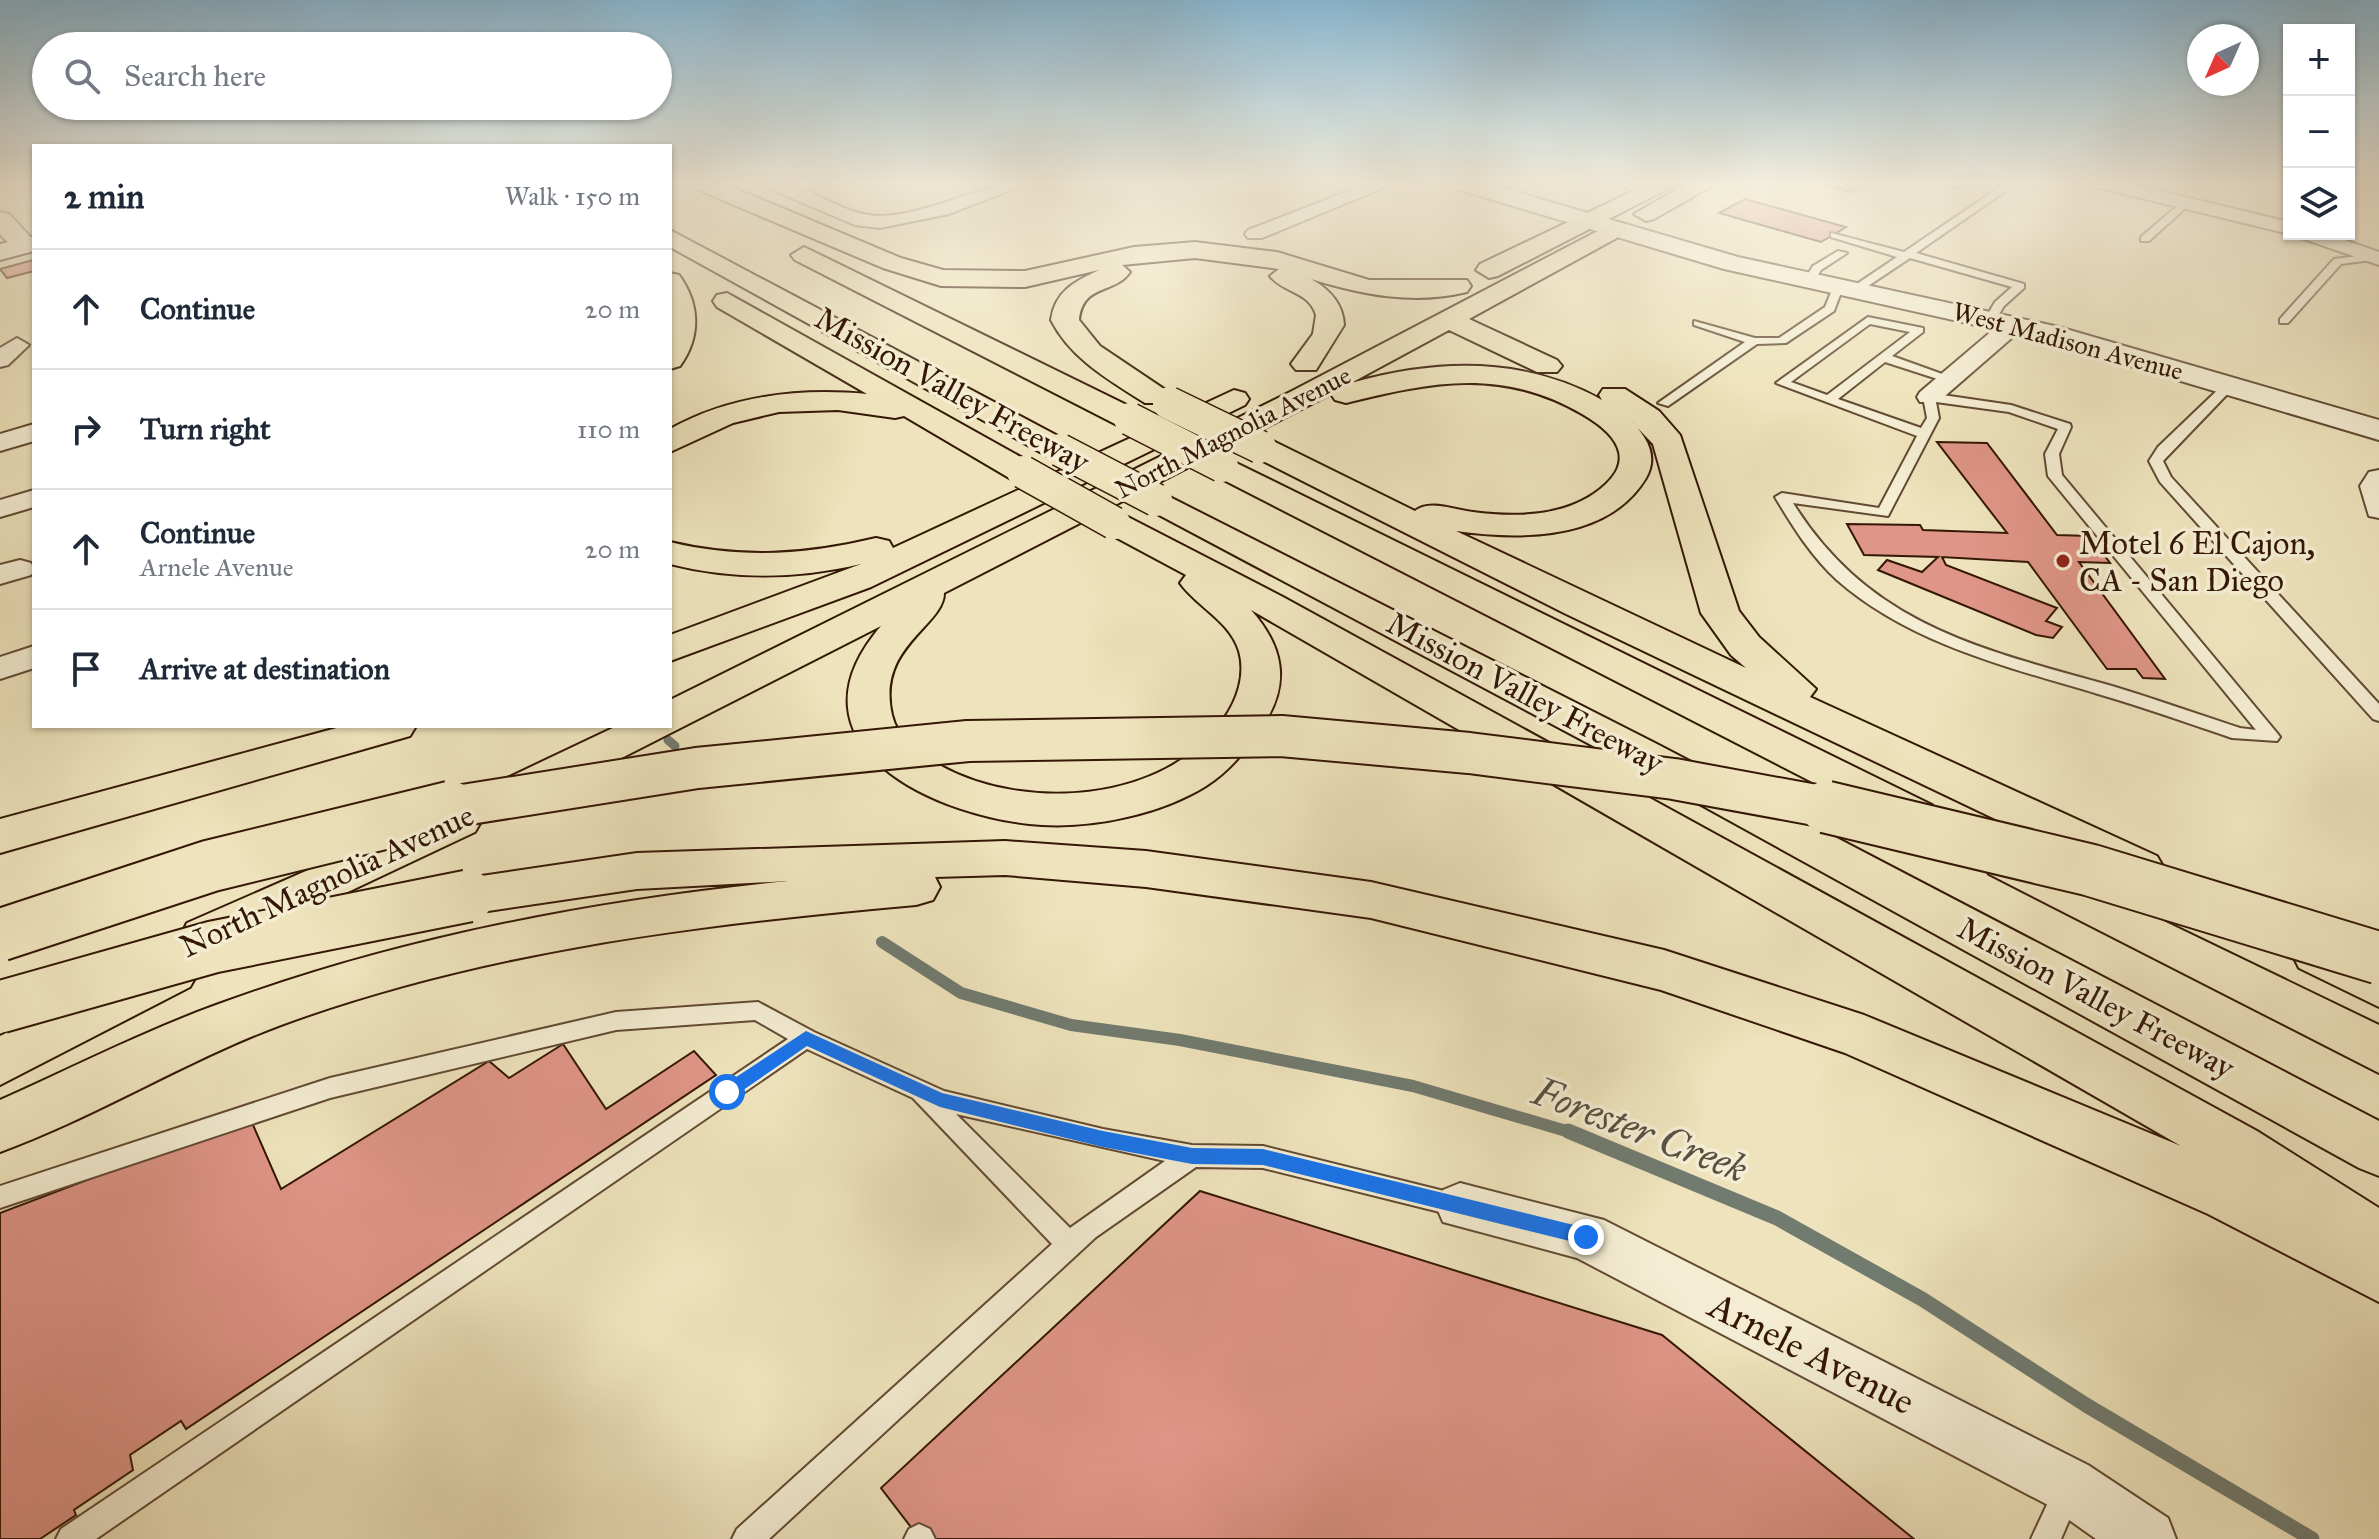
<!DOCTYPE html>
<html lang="en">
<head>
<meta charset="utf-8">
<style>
	:root { --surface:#fff; --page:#f2f2f3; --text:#1f2937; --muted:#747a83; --line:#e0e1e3 }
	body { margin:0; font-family:"IM FELL Great Primer",serif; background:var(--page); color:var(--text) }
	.controls { position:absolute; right:24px; top:24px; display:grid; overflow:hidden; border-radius:0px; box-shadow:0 2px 6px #0004 }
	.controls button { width:72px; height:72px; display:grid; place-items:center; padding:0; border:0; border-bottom:2px solid var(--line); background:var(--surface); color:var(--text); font:40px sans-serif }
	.compass { position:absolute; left:2187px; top:24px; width:72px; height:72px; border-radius:50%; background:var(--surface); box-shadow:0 2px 6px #0004; rotate:225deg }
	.stop { position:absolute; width:24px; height:24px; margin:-18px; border:6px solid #1a73e8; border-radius:50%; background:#fff }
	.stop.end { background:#1a73e8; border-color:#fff; box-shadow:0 2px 8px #0008 }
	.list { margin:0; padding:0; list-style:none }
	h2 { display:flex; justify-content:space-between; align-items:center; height:104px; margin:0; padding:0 32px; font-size:34px }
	h2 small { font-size:26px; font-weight:400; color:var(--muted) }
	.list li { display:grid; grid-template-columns:52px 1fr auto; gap:24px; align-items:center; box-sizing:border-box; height:120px; padding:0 32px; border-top:2px solid var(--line) }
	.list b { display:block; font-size:30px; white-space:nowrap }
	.list p { margin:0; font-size:26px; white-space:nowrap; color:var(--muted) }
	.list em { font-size:26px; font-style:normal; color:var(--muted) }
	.icon { flex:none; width:44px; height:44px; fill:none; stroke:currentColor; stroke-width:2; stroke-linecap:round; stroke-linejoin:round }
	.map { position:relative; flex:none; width:2379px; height:1539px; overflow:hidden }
	.search { position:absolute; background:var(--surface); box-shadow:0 2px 6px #0004; left:32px; top:32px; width:640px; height:88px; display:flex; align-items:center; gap:20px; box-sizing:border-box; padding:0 28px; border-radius:44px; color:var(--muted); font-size:30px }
	.panel { position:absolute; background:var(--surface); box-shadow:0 2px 6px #0004; left:32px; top:144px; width:640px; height:584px; border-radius:0px }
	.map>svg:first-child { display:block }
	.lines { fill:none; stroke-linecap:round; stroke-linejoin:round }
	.stream-far2 { stroke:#717b6f; stroke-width:9 }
	.stream-far1 { stroke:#717b6f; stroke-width:12 }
	.stream { stroke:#717b6f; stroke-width:15 }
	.building { fill:#df9587; stroke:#341705; stroke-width:2 }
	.service-casing { stroke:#624a33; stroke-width:4 }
	.minor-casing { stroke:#624a33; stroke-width:4 }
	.tertiary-casing { stroke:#624a33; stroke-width:4 }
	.secondary-casing { stroke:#341705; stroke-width:4 }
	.primary-casing { stroke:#341705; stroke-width:4 }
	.motorway-casing { stroke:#341705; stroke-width:4 }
	.service { fill:#f4edd3; fill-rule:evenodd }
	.minor { fill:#f4edd3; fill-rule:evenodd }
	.tertiary { fill:#f4edd3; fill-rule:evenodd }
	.secondary { fill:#f4edd3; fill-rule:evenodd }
	.primary { fill:#eee3bc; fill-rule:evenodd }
	.motorway { fill:#eee3bc; fill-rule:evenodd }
	.motorway-bridge-far2-casing { stroke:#341705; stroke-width:35; stroke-linecap:butt }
	.motorway-bridge-far1-casing { stroke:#341705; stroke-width:44; stroke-linecap:butt }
	.motorway-bridge-casing { stroke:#341705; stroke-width:55; stroke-linecap:butt }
	.motorway-bridge-far2 { stroke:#eee3bc; stroke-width:32 }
	.motorway-bridge-far1 { stroke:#eee3bc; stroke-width:40 }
	.motorway-bridge { stroke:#eee3bc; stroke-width:51 }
	.route { fill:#1a73e8 }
	.poi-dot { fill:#8f2418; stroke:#f4edd3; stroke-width:3 }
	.labels { text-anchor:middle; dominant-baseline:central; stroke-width:7; stroke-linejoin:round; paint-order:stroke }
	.far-street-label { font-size:26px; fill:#341705; stroke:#f4edd3 }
	.street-label { font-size:32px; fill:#341705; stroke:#f4edd3 }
	.poi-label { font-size:32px; fill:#341705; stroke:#f4edd3; text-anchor:start }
	.near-street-label { font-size:38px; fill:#341705; stroke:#f4edd3 }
	.near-water-label { font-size:40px; font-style:italic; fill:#585143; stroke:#f4edd3 }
</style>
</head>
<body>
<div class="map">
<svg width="2379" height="1539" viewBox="0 0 2379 1539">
	<rect width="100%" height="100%" fill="#eee3bc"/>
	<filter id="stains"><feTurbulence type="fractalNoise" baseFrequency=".0025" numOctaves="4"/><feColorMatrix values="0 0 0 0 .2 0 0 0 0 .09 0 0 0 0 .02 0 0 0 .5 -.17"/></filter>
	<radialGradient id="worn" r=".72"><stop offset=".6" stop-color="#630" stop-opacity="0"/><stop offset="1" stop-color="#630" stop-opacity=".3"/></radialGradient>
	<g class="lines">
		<!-- stream-far2 -->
		<path class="stream-far2" d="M668 740 675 746"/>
		<!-- stream-far1 -->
		<path class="stream-far1" d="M882 942 961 993 1071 1025 1180 1040 1413 1086 1573 1133"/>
		<!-- stream -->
		<path class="stream" d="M1568 1131 1777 1218 1922 1299 2086 1405 2312 1539"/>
	</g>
	<!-- building -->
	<g class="building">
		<path d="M1815 183H1867L1851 192Z"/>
		<path d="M1745 199 1846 227 1821 242 1719 213Z"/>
		<path d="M33 260 34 271 7 278 0 269Z"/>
		<path d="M1937 442 1987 443 2057 535 2090 536 2110 563 2079 562 2165 679 2143 678 2136 669H2107L2028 562 1942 557 1946 565 2057 608 2046 621 2062 627 2053 638 2036 635 1878 570 1887 560 1922 572 1938 557 1864 555 1847 524 1920 525 1923 530 2007 533Z"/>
		<path d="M563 1044 606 1109 694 1051 716 1075 186 1429 181 1421 130 1455 133 1470 74 1510 76 1515 40 1539H0V1213L250 1118 281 1189 489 1061 509 1078Z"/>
		<path d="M1200 1191 1662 1335 1914 1539H920L881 1488Z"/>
	</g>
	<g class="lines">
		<defs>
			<g id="service">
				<path d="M1527 183H1540L1509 198 1501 196Z"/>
				<path d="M1610 183H1626L1654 193 1649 196Z"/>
				<path d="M1945 183H1972L1962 189Z"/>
				<path d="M2006 183H2017L1916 253 2024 284V288L2004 306 1995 321 1985 319 1995 302 2012 287 1910 258 1859 292H1851V288L1897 257 1831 237V233L1904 252Z"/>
				<path d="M2183 201 2191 203 2149 241H2141V237Z"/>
				<path d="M1838 251 1847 253 1821 270 1812 284H1804L1803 282 1813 266Z"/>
				<path d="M2375 254 2379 255V259L2341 264 2288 323H2280V319L2334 259Z"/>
				<path d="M1834 285 1843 287 1834 311 1786 343 1757 344 1668 406 1658 403 1745 342 1694 325V321L1755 338H1779L1825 307Z"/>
				<path d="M1868 317 1923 328V332L1892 356 1956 379 1950 383 1885 362 1838 399 1921 428 1927 418 1923 397 1929 393 2011 405 2070 424 2071 427 2059 454 2062 475 2277 733 2280 737 2277 741 2232 738C2188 723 2143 707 2098 694 2008 667 1910 644 1837 580 1811 556 1793 527 1775 497L1782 493 1879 508 1917 436 1776 383ZM1870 324 1910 332 1827 395 1791 382ZM1936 402 2009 412 2058 429 2045 454 2048 476 2256 730 2240 728C2197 714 2155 699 2112 686 1981 649 1870 626 1793 503L1888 516 1939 418Z"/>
				<path d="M2226 382 2236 385 2163 461 2171 477 2379 704V721L2373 719 2160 482 2149 461 2158 447Z"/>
				<path d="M758 1002 814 1032 944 1091 1103 1129 1192 1145 1263 1146 1460 1195 1469 1198 1472 1206 1469 1214 1460 1217 1263 1168 1196 1167 1096 1237 769 1539H732L737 1529 1052 1244 913 1098 807 1049 96 1539H56L61 1529 788 1039 755 1020 616 1030 330 1098 0 1208V1186L330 1078 616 1012ZM956 1114 1165 1161 1070 1228Z"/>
				<path d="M2067 1479 2077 1483 2081 1493 2061 1539H2031L2057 1483Z"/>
				<path d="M919 1524 930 1529 935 1539H904L909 1529Z"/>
			</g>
			<g id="minor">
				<path d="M756 183C764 183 773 182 780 183 815 188 844 216 880 216 932 215 977 183 1029 183L949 214 880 228 855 225Z"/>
				<path d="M1369 183H1395L1262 238H1248L1245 234 1248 230Z"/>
				<path d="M2094 183H2127L2289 222V234L2096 187Z"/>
				<path d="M2298 234H2327L2379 252V265L2301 238Z"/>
				<path d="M2014 317 2025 324 2022 329 1938 402H1920L1917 397 1920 392 2006 319Z"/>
				<path d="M17 338 29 345 8 365 0 367V348Z"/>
				<path d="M34 424V441L0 451V434Z"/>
				<path d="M2379 470V518L2369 516 2360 486 2369 472Z"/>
				<path d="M34 490V507L0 517V500Z"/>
				<path d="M20 560 31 563 34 570 31 575 0 584V565Z"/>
				<path d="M34 646V668L0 679V657Z"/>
				<path d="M1460 1183 1604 1220 2088 1465 2168 1518 2176 1539H2096L2048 1505 1577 1258 1443 1222 1436 1206 1443 1190Z"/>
			</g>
			<g id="tertiary">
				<path d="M1450 183H1486L1738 257 2059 327 2379 420V440L2043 340 1724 269 1453 188Z"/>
				<path d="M0 212 9 214 34 241V251H16L0 234Z"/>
			</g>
			<path id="secondary" d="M34 236V251L0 260V244Z"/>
			<g id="primary">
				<path d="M1650 183H1679L1498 276 1489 278 1476 270 1480 264Z"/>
				<path d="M1688 183H1717L1654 219 1646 221 1634 214Z"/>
			</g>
			<g id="motorway">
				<path d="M691 183H722L901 258 943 270 1025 271 1134 247 1195 242 1277 252 1369 280H1467L1471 286 1467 292C1413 305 1363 295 1311 279 1329 289 1343 303 1344 325L1316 370H1296L1291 364 1313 334 1316 315C1309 291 1283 293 1270 276L1279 269 1195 258 1122 265 1130 272C1114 295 1083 283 1079 320L1100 346 1167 391 1171 397 1167 403H1145C1109 380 1071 359 1051 320 1055 291 1074 282 1099 270L1025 287 941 286 883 268 694 188Z"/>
				<path d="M1615 222 1624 224 1627 229 1624 234 1469 319 1557 360 1562 366 1557 372H1537L1449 330 1351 383C1436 359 1523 356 1602 400L1599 395 1603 389H1625L1659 411 1680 435 1739 611 1759 637 1816 689 1810 697 2157 856 2164 868 2157 880 2140 886 2123 880 1564 613 1249 454 1244 447 1249 440 1260 437 1271 440 1415 511C1429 499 1455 510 1473 512 1518 518 1571 517 1606 484 1615 475 1622 465 1619 452 1615 435 1596 422 1582 414 1501 367 1431 382 1346 403L1335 400 1331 394 944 593C944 626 876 646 892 715 898 740 920 755 941 766 1025 812 1164 803 1223 720 1237 701 1246 675 1239 651 1230 621 1197 607 1180 583L1186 575 1102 530 1096 523 1102 516 1114 512 1126 516 1283 597 2257 1131 2379 1208V1302L2208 1214 1845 1053 1661 990 1371 918 1146 887 1005 875 935 877 940 887 933 900 916 905C702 924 485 950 281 1025 185 1061 96 1117 0 1152V1100C72 1068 142 1032 216 1005 401 937 593 901 788 881L637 889 468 914 451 909 444 896 451 883 468 878 637 853 1005 841 1146 851 1371 882 1664 950 1864 1015 2181 1146 1251 610C1283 646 1291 683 1263 725 1247 749 1231 770 1206 786 1161 814 1095 828 1042 825 940 819 777 747 881 626L533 803 517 808 501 803 495 792 501 781 617 726H670V700L1292 391ZM1629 419 1653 444 1701 613 1731 655 1746 668 1456 531C1520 540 1608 541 1646 478 1659 456 1646 435 1629 419Z"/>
				<path d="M670 230 1071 443 1076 450 1071 457 1060 460 1049 457 670 247Z"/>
				<path d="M804 247 1141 412 1146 419 1141 426H1119L795 260 791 255Z"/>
				<path d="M670 273 679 275C700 304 701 337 680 366L670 369Z"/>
				<path d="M727 293 1035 465 1040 472 1035 479 1023 482 1011 479 904 416 895 418 838 410 779 412 733 423 670 452V429C731 395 799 388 867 394L717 307 713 301 717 295Z"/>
				<path d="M1234 390 1245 393 1249 399 1245 405 871 587 670 661V635L861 564C797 579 734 580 670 564V542C741 559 806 555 876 538L889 541 893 548Z"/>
				<path d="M1222 456 1932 805 1939 816 1932 827 1916 832 1900 827 1210 473 1205 466 1210 459Z"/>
				<path d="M1156 490 1655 743 2379 1121V1176L2359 1168 1625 763 1144 507 1139 500 1144 493Z"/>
				<path d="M344 726H416L410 736 0 853V819Z"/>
				<path d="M459 804 475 808 482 820 475 832 223 951 205 956 187 951 180 937 187 923Z"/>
				<path d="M2006 845 2379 1025V1073L1989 874 1982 862 1989 850Z"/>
				<path d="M2317 934 2379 962V1007L2299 968 2292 954 2299 940Z"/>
				<path d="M172 953 190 959 198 973 190 987 0 1085V1036Z"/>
			</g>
		</defs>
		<!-- service casing -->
		<use href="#service" class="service-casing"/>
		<!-- minor casing -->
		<use href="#minor" class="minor-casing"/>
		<!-- tertiary casing -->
		<use href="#tertiary" class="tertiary-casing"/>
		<!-- secondary casing -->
		<use href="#secondary" class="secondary-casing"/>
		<!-- primary casing -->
		<use href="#primary" class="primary-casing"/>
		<!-- motorway casing -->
		<use href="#motorway" class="motorway-casing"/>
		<!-- service -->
		<use href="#service" class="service"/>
		<!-- minor -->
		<use href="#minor" class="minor"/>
		<!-- tertiary -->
		<use href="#tertiary" class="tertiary"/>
		<!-- secondary -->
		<use href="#secondary" class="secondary"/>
		<!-- primary -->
		<use href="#primary" class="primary"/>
		<!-- motorway -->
		<use href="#motorway" class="motorway"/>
		<defs>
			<g id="motorway-bridge-far2">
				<path d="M1169 403 1260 447"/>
				<path d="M1130 419 1222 466"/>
				<path d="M1060 450 1156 500"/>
				<path d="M1023 472 1114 523"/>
			</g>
			<path id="motorway-bridge-far1" d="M438 809 697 768 968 741 1281 736 1469 753 1674 779 1837 809"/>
			<g id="motorway-bridge">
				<path d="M1826 807 2090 870 2379 958"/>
				<path d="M0 935 210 866 451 807"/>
				<path d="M0 1007 213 947 468 896"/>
			</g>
		</defs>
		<!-- motorway-bridge-far2 casing -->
		<use href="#motorway-bridge-far2" class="motorway-bridge-far2-casing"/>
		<!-- motorway-bridge-far1 casing -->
		<use href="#motorway-bridge-far1" class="motorway-bridge-far1-casing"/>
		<!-- motorway-bridge casing -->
		<use href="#motorway-bridge" class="motorway-bridge-casing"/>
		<!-- motorway-bridge-far2 -->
		<use href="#motorway-bridge-far2" class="motorway-bridge-far2"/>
		<!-- motorway-bridge-far1 -->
		<use href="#motorway-bridge-far1" class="motorway-bridge-far1"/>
		<!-- motorway-bridge -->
		<use href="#motorway-bridge" class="motorway-bridge"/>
	</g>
	<!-- sky -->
	<linearGradient id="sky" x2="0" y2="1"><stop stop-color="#89b8d4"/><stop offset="0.46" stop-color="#f7f2e1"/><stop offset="1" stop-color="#f7f2e1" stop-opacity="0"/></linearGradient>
	<rect width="2379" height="399" fill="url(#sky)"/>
	<!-- route -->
	<path class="route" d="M806 1031 942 1093 1103 1131 1192 1148 1263 1149 1586 1228 1595 1237 1586 1245 1263 1165 1192 1164 1103 1147 940 1107 807 1046 733 1097H721V1087Z"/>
	<!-- markers -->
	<circle class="poi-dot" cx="2063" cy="561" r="8"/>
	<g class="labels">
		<!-- far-street labels -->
		<g class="far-street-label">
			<text transform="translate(2068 341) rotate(15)">West Madison Avenue</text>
			<text transform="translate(1233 432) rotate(-27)">North Magnolia Avenue</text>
		</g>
		<!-- street labels -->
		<g class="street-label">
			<text transform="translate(952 390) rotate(29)">Mission Valley Freeway</text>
			<text transform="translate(1525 693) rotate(28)">Mission Valley Freeway</text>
			<text transform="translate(327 881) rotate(-25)">North Magnolia Avenue</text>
			<text transform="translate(2096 998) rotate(28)">Mission Valley Freeway</text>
		</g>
		<!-- poi labels -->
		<g class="poi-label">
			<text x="2079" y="543">Motel 6 El Cajon,<tspan x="2079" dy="37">CA - San Diego</tspan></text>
		</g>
		<!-- near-street labels -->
		<g class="near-street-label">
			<text transform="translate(1812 1353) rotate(27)">Arnele Avenue</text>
		</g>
		<!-- near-water labels -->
		<g class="near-water-label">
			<text transform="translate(1640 1130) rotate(21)">Forester Creek</text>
		</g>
	</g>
	<rect width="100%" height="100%" filter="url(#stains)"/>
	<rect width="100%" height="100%" fill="url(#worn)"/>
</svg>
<div class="controls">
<button>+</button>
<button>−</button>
<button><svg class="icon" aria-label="layers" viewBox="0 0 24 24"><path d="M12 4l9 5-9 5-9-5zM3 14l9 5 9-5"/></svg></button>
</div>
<svg class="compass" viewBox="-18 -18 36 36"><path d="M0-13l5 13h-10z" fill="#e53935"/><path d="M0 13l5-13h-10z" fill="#747a83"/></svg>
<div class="stop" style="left:727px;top:1092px"></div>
<div class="stop end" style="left:1586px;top:1237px"></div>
<div class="search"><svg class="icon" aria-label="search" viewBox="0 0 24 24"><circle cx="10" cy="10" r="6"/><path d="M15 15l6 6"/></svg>Search here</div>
<section class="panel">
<h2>2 min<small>Walk · 150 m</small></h2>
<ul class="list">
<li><svg class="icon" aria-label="ahead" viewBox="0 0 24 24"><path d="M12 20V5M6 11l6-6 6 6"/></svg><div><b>Continue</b></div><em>20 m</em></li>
<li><svg class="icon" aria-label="right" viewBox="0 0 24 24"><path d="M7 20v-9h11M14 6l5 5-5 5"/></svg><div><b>Turn right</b></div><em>110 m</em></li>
<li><svg class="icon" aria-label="ahead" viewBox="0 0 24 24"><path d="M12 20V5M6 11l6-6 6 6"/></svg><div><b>Continue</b><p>Arnele Avenue</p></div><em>20 m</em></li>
<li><svg class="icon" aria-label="arrive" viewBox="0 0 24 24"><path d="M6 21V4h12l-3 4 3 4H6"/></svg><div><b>Arrive at destination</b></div></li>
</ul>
</section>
</div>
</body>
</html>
